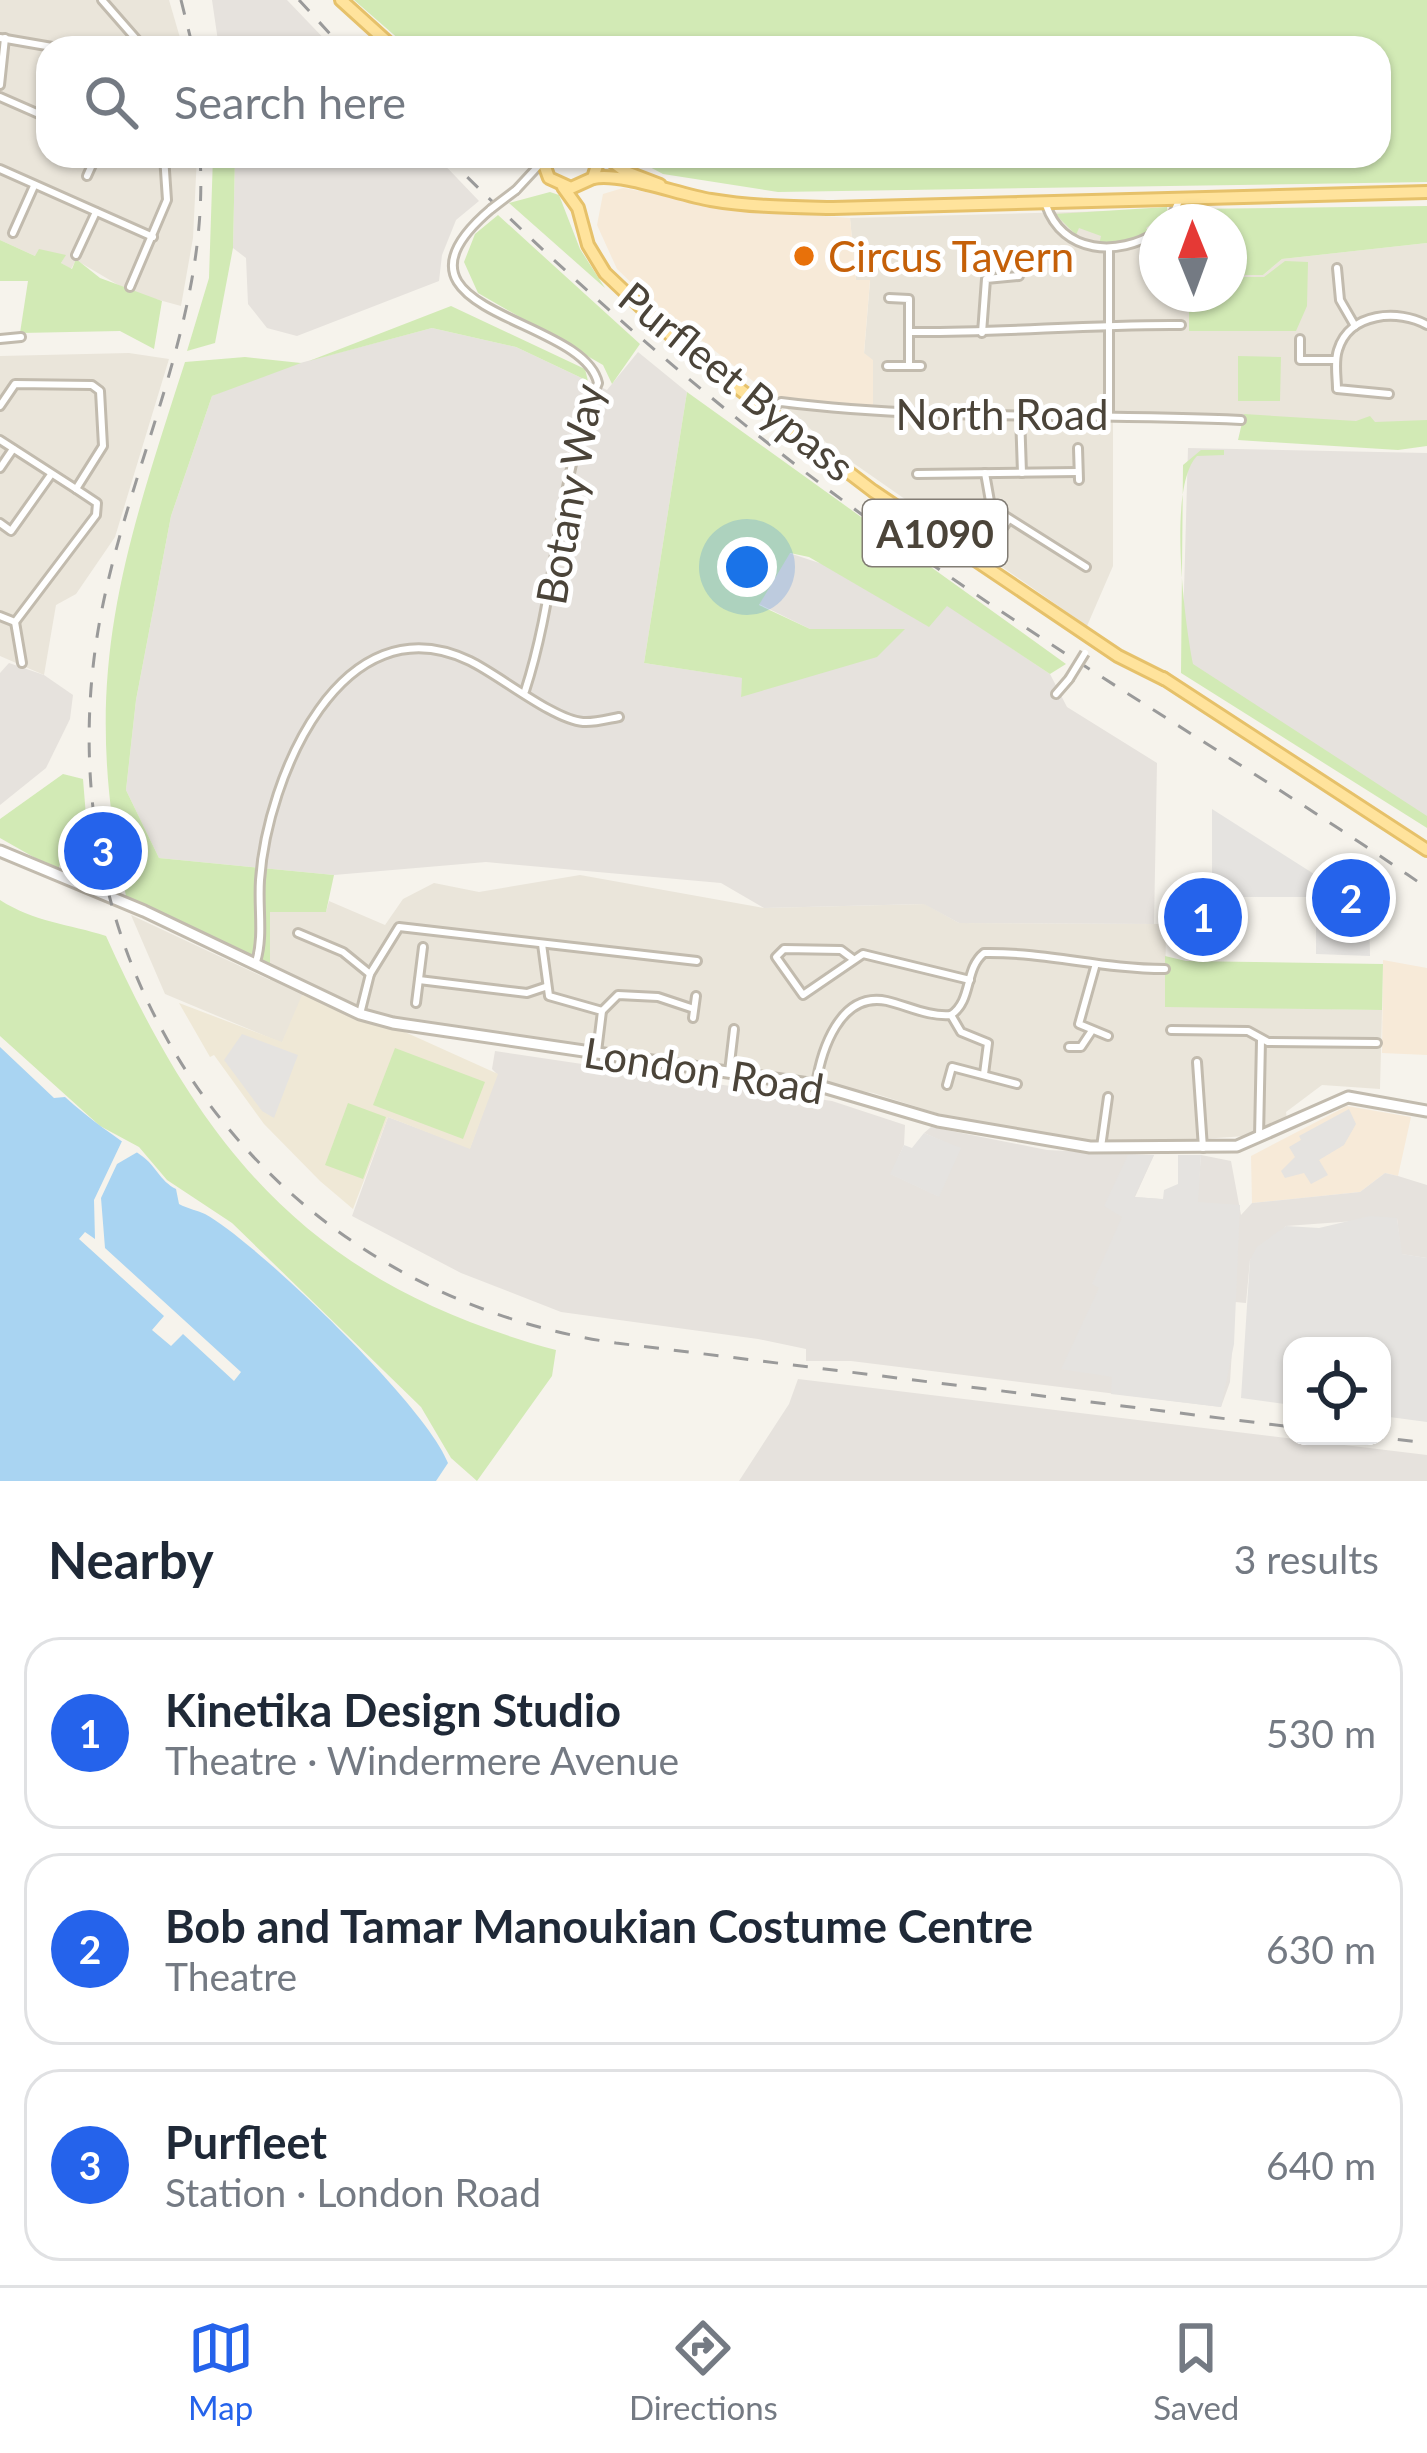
<!DOCTYPE html>
<html lang="en">
<head>
<meta charset="utf-8">
<style>
	:root { --surface:#fff; --page:#f2f2f3; --text:#1f2937; --muted:#747a83; --line:#e0e1e3; --accent:#2563eb }
	body { margin:0; font-family:Lato,sans-serif; background:var(--page); color:var(--text) }
	.controls { position:absolute; right:36px; bottom:36px; display:grid; overflow:hidden; border-radius:24px; box-shadow:0 3px 9px #0004 }
	.controls button { width:108px; height:108px; display:grid; place-items:center; padding:0; border:0; border-bottom:3px solid var(--line); background:var(--surface); color:var(--text); font:60px sans-serif }
	.compass { position:absolute; left:1139px; top:204px; width:108px; height:108px; border-radius:50%; background:var(--surface); box-shadow:0 3px 9px #0004; rotate:359deg }
	.you { position:absolute; left:747px; top:567px; width:42px; height:42px; margin:-30px; border:9px solid #fff; border-radius:50%; background:#1a73e8; box-shadow:0 0 0 18px #1a73e833 }
	.badge { display:grid; place-items:center; width:78px; height:78px; border-radius:50%; background:var(--accent); color:#fff; font-size:39px; font-weight:700 }
	.pin { position:absolute; translate:-50% -50%; border:6px solid #fff; box-shadow:0 3px 12px #0006 }
	.list { margin:0; padding:0; list-style:none }
	h2 { display:flex; justify-content:space-between; align-items:center; height:156px; margin:0; padding:0 48px; font-size:51px }
	h2 small { font-size:39px; font-weight:400; color:var(--muted) }
	.list li { display:grid; grid-template-columns:78px 1fr auto; gap:36px; align-items:center; box-sizing:border-box; height:192px; margin:0 24px 24px; padding:0 24px; border:3px solid var(--line); border-radius:36px }
	.list b { display:block; font-size:45px; white-space:nowrap }
	.list p { margin:0; font-size:39px; white-space:nowrap; color:var(--muted) }
	.list em { font-size:39px; font-style:normal; color:var(--muted) }
	.icon { flex:none; width:66px; height:66px; fill:none; stroke:currentColor; stroke-width:2; stroke-linecap:round; stroke-linejoin:round }
	.map { position:relative; flex:none; width:1427px; height:1481px; overflow:hidden }
	.search { position:absolute; background:var(--surface); box-shadow:0 3px 9px #0004; left:36px; right:36px; top:36px; height:132px; display:flex; align-items:center; gap:30px; box-sizing:border-box; padding:0 42px; border-radius:36px; color:var(--muted); font-size:45px }
	.sheet { height:804px; background:var(--surface) }
	nav { display:flex; justify-content:space-around; align-items:center; box-sizing:border-box; height:168px; border-top:3px solid var(--line); background:var(--surface); font-size:33px; color:var(--muted) }
	nav a { display:grid; justify-items:center; gap:6px }
	nav .on { color:var(--accent) }
	.map>svg:first-child { display:block }
	.residential { fill:#eae5da }
	.commercial { fill:#f7ead8 }
	.industrial { fill:#e6e2dd }
	.education { fill:#efe8d6 }
	.green { fill:#d2eab5 }
	.parking { fill:#e5e3e0 }
	.water { fill:#a9d4f2 }
	.pier { fill:#f6f3ec }
	.lines { fill:none; stroke-linecap:round; stroke-linejoin:round }
	.minor-casing { stroke:#c2bbae; stroke-width:12 }
	.tertiary-casing { stroke:#c2bbae; stroke-width:15 }
	.primary-casing { stroke:#e6c16a; stroke-width:16 }
	.minor { stroke:#fff; stroke-width:6 }
	.tertiary { stroke:#fff; stroke-width:9 }
	.primary { stroke:#ffe39c; stroke-width:10 }
	.rail { stroke:#9a9a9a; stroke-width:3; stroke-dasharray:15 15; stroke-linecap:butt }
	.minor-bridge-casing { stroke:#c2bbae; stroke-width:12; stroke-linecap:butt }
	.minor-bridge { stroke:#fff; stroke-width:6 }
	.food-dot { fill:#e8710a; stroke:#fff; stroke-width:4.5 }
	.labels { text-anchor:middle; dominant-baseline:central; stroke-width:10; stroke-linejoin:round; paint-order:stroke }
	.shield { fill:#fff; stroke:#817c74; stroke-width:3 }
	.shield-label { font-size:39px; font-weight:bold; fill:#4b4439 }
	.food-label { font-size:42px; fill:#c56008; stroke:#fff; text-anchor:start }
	.street-label { font-size:42px; fill:#4b4439; stroke:#fff }
</style>
</head>
<body>
<div class="map">
<svg width="1427" height="1481" viewBox="0 0 1427 1481">
	<rect width="100%" height="100%" fill="#f6f3ec"/>
	<!-- residential -->
	<g class="residential">
		<path d="M0 0H169L183 48H48V156H197L193 238 181 306 130 292 76 260 71 269 61 263 65 256H35L0 240Z"/>
		<path d="M1186 209 1187 222H1157V294H1229V275H1263L1282 259 1427 243V428L1113 421V566L1087 626 836 451 773 397 827 405 864 354 870 281 856 280 850 218Z"/>
		<path d="M129 353 169 359 115 537 76 594 56 605 44 675 0 656V356Z"/>
		<path d="M580 875 764 908 925 904 959 923 1166 924 1165 1006 1382 1010 1380 1089 1322 1085 1286 1112 1287 1119 1246 1136 1112 1145 965 1122 873 1093 716 1065 370 1016 306 988 282 1043 165 994 131 915 270 980 269 911 326 912 329 901 385 925 403 899 434 883 479 892Z"/>
	</g>
	<!-- commercial -->
	<g class="commercial">
		<path d="M623 188 750 211 850 218 856 280H870L864 353 873 360V409L773 397 642 293 617 269 597 225 603 194Z"/>
		<path d="M1383 960 1427 968V1055L1382 1053Z"/>
		<path d="M1347 1106 1411 1117 1398 1176 1385 1173 1360 1192 1252 1203 1251 1156Z"/>
	</g>
	<!-- industrial -->
	<g class="industrial">
		<path d="M212 0H287L333 48H219Z"/>
		<path d="M235 156H436L479 201 456 220 442 255 439 281 297 336 267 328 248 304 246 258 233 248Z"/>
		<path d="M432 328 516 347 607 390 638 352 687 392 644 663 743 678 741 696 903 630 810 629 759 604 789 553 947 605 1050 674 1067 707 1157 763 1154 924 959 923 924 904 764 908 721 883 486 862 334 875 159 858 126 790 136 700 171 516 212 396 270 371Z"/>
		<path d="M1188 448 1427 453V820L1191 674 1183 626Z"/>
		<path d="M9 663 44 675 73 695 70 719 46 768 0 805V673Z"/>
		<path d="M495 1051 832 1101 905 1125 904 1145 891 1174 938 1196 960 1149 924 1133 931 1127 1047 1150 1154 1155 1135 1197 1197 1202 1201 1155 1231 1161 1241 1215 1252 1203 1360 1192 1385 1173 1398 1176 1427 1185V1258L1401 1254 1397 1218 1286 1226 1250 1260 1246 1303 1235 1302 1230 1382 1221 1407 851 1361H806V1349L758 1339 561 1312 461 1273 352 1216 388 1117 470 1148 497 1074 492 1069Z"/>
		<path d="M798 1379 1427 1455V1481H739L789 1404Z"/>
	</g>
	<!-- education -->
	<path class="education" d="M302 995 396 1028 498 1074 470 1149 388 1117 353 1209 320 1181 264 1124 214 1055 210 1057 179 1003 282 1042Z"/>
	<!-- green -->
	<g class="green">
		<path d="M354 0H1427V182L778 192 663 174 629 156H1379V48H409Z"/>
		<path d="M213 156H235L233 248 215 343 187 351 209 278Z"/>
		<path d="M550 192 559 195 580 249 605 288 509 203Z"/>
		<path d="M1427 206V243L1282 259 1263 275H1229V222H1187L1186 209Z"/>
		<path d="M1167 207 1168 219 1160 218 1146 228 1151 235 1139 242 1099 245 1101 236 1079 228 1076 235 1055 214Z"/>
		<path d="M498 215 640 344 612 384 603 365 478 293 464 262 475 234Z"/>
		<path d="M0 240 35 256 39 249 66 255 61 263 72 269 76 259 100 278 162 301 154 349 120 331 20 333 28 281H0Z"/>
		<path d="M1285 261 1308 262 1307 306 1296 331H1189V294H1229V277H1264Z"/>
		<path d="M451 306 585 369 588 381 516 347 432 328 309 361Z"/>
		<path d="M1238 356 1281 357 1280 401H1238Z"/>
		<path d="M245 357 301 363 212 396 171 516 136 700 126 790 159 858 334 875 326 912H270V967L126 896C79 682 120 564 185 362Z"/>
		<path d="M687 392 1066 664 1050 674 947 606 929 627 809 557 790 553 759 605 810 629H905L877 657 741 697 742 678 644 663Z"/>
		<path d="M1244 414 1356 421 1370 416 1375 422 1427 420V446L1398 450 1238 440Z"/>
		<path d="M1201 450H1224V455L1197 456C1167 487 1185 624 1193 664L1427 816V828L1181 673 1183 465Z"/>
		<path d="M63 774 83 779 88 841 65 844 58 871 0 838V819Z"/>
		<path d="M0 900C34 922 69 924 106 936 206 1158 315 1285 556 1350L552 1376 477 1481 451 1458 421 1407 232 1223 167 1180 139 1147 100 1126 0 1036Z"/>
		<path d="M1165 956 1186 961 1383 964 1382 1010 1165 1007Z"/>
		<path d="M395 1048 485 1082 463 1139 373 1105Z"/>
		<path d="M348 1103 386 1117 363 1179 325 1165Z"/>
	</g>
	<!-- parking -->
	<g class="parking">
		<path d="M1212 809 1325 881 1326 909 1369 911 1370 956 1316 954V897H1212Z"/>
		<path d="M242 1034 298 1055 274 1118 262 1111 224 1060Z"/>
		<path d="M1349 1109 1356 1124 1344 1145 1319 1160 1328 1175 1311 1184 1304 1173 1285 1178 1281 1171 1295 1157 1289 1147 1301 1140 1299 1136Z"/>
		<path d="M924 1133 961 1148 939 1197 890 1174 904 1145 912 1148Z"/>
		<path d="M1128 1155H1154L1134 1197 1163 1199 1164 1190 1178 1184V1155H1201L1198 1202 1240 1205 1234 1344 1221 1407 1111 1394 1112 1377 1061 1369 1099 1288 1092 1284 1122 1217 1104 1206Z"/>
		<path d="M1370 1216 1397 1218 1402 1254 1427 1258V1422L1382 1416V1346H1292V1405L1241 1398 1250 1260 1257 1247 1286 1226 1319 1228Z"/>
	</g>
	<!-- water -->
	<path class="water" d="M0 1047 54 1098 65 1097C90 1120 115 1136 142 1156 156 1166 160 1181 176 1189L179 1204C188 1209 197 1210 205 1214 258 1243 428 1408 448 1463L436 1481H0Z"/>
	<!-- pier -->
	<path class="pier" d="M123 1139 141 1150 117 1164 101 1198 105 1248 241 1372 234 1381 183 1334 171 1346 152 1330 164 1316 79 1239 85 1232 95 1239 94 1200Z"/>
	<g class="lines">
		<defs>
			<g id="minor">
				<path d="M102 0 144 48"/>
				<path d="M0 38 58 48"/>
				<path d="M0 85 5 38"/>
				<path d="M0 97 48 118"/>
				<path d="M0 169 153 237"/>
				<path d="M87 176 96 156"/>
				<path d="M516 190 541 163"/>
				<path d="M1046 205C1063 254 1118 257 1157 232"/>
				<path d="M491 209C367 314 583 315 598 383 556 480 558 590 525 691"/>
				<path d="M1169 222 1179 201"/>
				<path d="M13 233 34 186"/>
				<path d="M76 255 96 212"/>
				<path d="M1337 268 1340 300 1355 326"/>
				<path d="M130 287 167 200 164 156"/>
				<path d="M889 298 909 299V366"/>
				<path d="M909 332C1001 333 1089 324 1181 325"/>
				<path d="M982 333 986 279 1019 276"/>
				<path d="M0 339 21 337"/>
				<path d="M1300 339V360H1336"/>
				<path d="M887 366H921"/>
				<path d="M1389 394 1337 389C1337 377 1334 362 1338 350 1349 312 1399 309 1427 325"/>
				<path d="M0 406 15 384 92 385 100 391 103 446 76 489 97 503 96 515 15 622 0 616"/>
				<path d="M768 410 781 402C934 421 1087 413 1241 420"/>
				<path d="M1020 414 1022 473"/>
				<path d="M1109 414V249"/>
				<path d="M0 440 76 489"/>
				<path d="M1078 448 1079 480"/>
				<path d="M0 468 13 449"/>
				<path d="M985 473 991 507 1086 567"/>
				<path d="M917 474 1078 472"/>
				<path d="M0 523 11 531 50 476"/>
				<path d="M979 562 1009 519"/>
				<path d="M15 622 22 663"/>
				<path d="M1056 694 1069 679"/>
				<path d="M298 933 343 952 370 974"/>
				<path d="M542 944 549 996 602 1011 597 1052"/>
				<path d="M853 959 841 950 784 949 776 957 803 995 863 954 970 980"/>
				<path d="M256 962C264 935 258 909 260 880 267 779 341 599 470 661 499 675 554 720 583 722 594 723 608 719 619 717"/>
				<path d="M1095 967 1079 1024 1108 1036"/>
				<path d="M419 980 527 993 545 987"/>
				<path d="M416 1003 423 947"/>
				<path d="M602 1011 618 995 658 997 694 1009"/>
				<path d="M360 1014 370 974 399 927 697 961"/>
				<path d="M951 1015C973 1000 964 969 984 953 1048 952 1101 969 1165 969"/>
				<path d="M951 1015 961 1032 988 1043 984 1074"/>
				<path d="M693 1018 696 996"/>
				<path d="M1171 1030 1248 1031 1268 1042 1377 1043"/>
				<path d="M1069 1047H1081L1091 1032"/>
				<path d="M1197 1062 1203 1148"/>
				<path d="M729 1072 734 1029"/>
				<path d="M816 1085C821 1052 839 991 887 1001 908 1006 929 1017 951 1015"/>
				<path d="M947 1085 952 1067 1017 1084"/>
				<path d="M1259 1137 1261 1040"/>
				<path d="M1101 1147 1108 1097"/>
			</g>
			<path id="tertiary" d="M0 851 144 911 360 1014 393 1023 816 1085 938 1121 1090 1147 1237 1146 1348 1097 1427 1111"/>
			<g id="primary">
				<path d="M341 0 394 48"/>
				<path d="M541 156 549 178 571 188 593 178 600 156"/>
				<path d="M605 156 626 172 660 185"/>
				<path d="M593 178C622 172 679 195 711 200 752 207 792 207 833 208L1427 192"/>
				<path d="M563 187 578 208 588 245 605 273 679 343 873 491 1118 656 1164 679"/>
				<path d="M1163 678 1427 850"/>
			</g>
		</defs>
		<!-- minor casing -->
		<use href="#minor" class="minor-casing"/>
		<!-- tertiary casing -->
		<use href="#tertiary" class="tertiary-casing"/>
		<!-- primary casing -->
		<use href="#primary" class="primary-casing"/>
		<!-- minor -->
		<use href="#minor" class="minor"/>
		<!-- tertiary -->
		<use href="#tertiary" class="tertiary"/>
		<!-- primary -->
		<use href="#primary" class="primary"/>
		<!-- rail -->
		<g class="rail">
			<path d="M181 0 193 48"/>
			<path d="M299 0 343 48"/>
			<path d="M200 156C210 321 127 466 99 625 38 975 266 1292 616 1343L1292 1427"/>
			<path d="M446 156C588 298 740 429 903 544 1073 665 1255 769 1427 888"/>
			<path d="M1368 1436 1427 1443"/>
		</g>
		<defs>
			<g id="minor-bridge">
				<path d="M491 209 516 190"/>
				<path d="M1069 679 1085 653"/>
			</g>
		</defs>
		<!-- minor-bridge casing -->
		<use href="#minor-bridge" class="minor-bridge-casing"/>
		<!-- minor-bridge -->
		<use href="#minor-bridge" class="minor-bridge"/>
	</g>
	<!-- markers -->
	<circle class="food-dot" cx="804" cy="256" r="12"/>
	<g class="labels">
		<!-- shield labels -->
		<rect class="shield" x="863" y="500" width="144" height="66" rx="9"/>
		<g class="shield-label">
			<text x="935" y="533">A1090</text>
		</g>
		<!-- food labels -->
		<g class="food-label">
			<text x="828" y="256">Circus Tavern</text>
		</g>
		<!-- street labels -->
		<g class="street-label">
			<text transform="translate(737 381) rotate(39)">Purfleet Bypass</text>
			<text x="1002" y="414">North Road</text>
			<text transform="translate(569 494) rotate(-80)">Botany Way</text>
			<text transform="translate(704 1070) rotate(9)">London Road</text>
		</g>
	</g>
</svg>
<div class="controls">
<button><svg class="icon" aria-label="locate" viewBox="0 0 24 24"><circle cx="12" cy="12" r="6"/><path d="M12 2v4M12 18v4M2 12h4M18 12h4"/></svg></button>
</div>
<svg class="compass" viewBox="-18 -18 36 36"><path d="M0-13l5 13h-10z" fill="#e53935"/><path d="M0 13l5-13h-10z" fill="#747a83"/></svg>
<div class="you"></div>
<div class="pin badge" style="left:1203px;top:917px">1</div>
<div class="pin badge" style="left:1351px;top:898px">2</div>
<div class="pin badge" style="left:103px;top:851px">3</div>
<div class="search"><svg class="icon" aria-label="search" viewBox="0 0 24 24"><circle cx="10" cy="10" r="6"/><path d="M15 15l6 6"/></svg>Search here</div>
</div>
<section class="sheet">
<h2>Nearby<small>3 results</small></h2>
<ul class="list">
<li><span class="badge">1</span><div><b>Kinetika Design Studio</b><p>Theatre · Windermere Avenue</p></div><em>530 m</em></li>
<li><span class="badge">2</span><div><b>Bob and Tamar Manoukian Costume Centre</b><p>Theatre</p></div><em>630 m</em></li>
<li><span class="badge">3</span><div><b>Purfleet</b><p>Station · London Road</p></div><em>640 m</em></li>
</ul>
</section>
<nav>
<a class="on"><svg class="icon" aria-label="map" viewBox="0 0 24 24"><path d="M3 6l6-2 6 2 6-2v14l-6 2-6-2-6 2zM9 4v14M15 6v14"/></svg>Map</a>
<a><svg class="icon" aria-label="directions" viewBox="0 0 24 24"><path d="M12 3l9 9-9 9-9-9zM9 14v-3h6M13 9l2 2-2 2"/></svg>Directions</a>
<a><svg class="icon" aria-label="saved" viewBox="0 0 24 24"><path d="M7 4h10v16l-5-4-5 4z"/></svg>Saved</a>
</nav>
</body>
</html>
